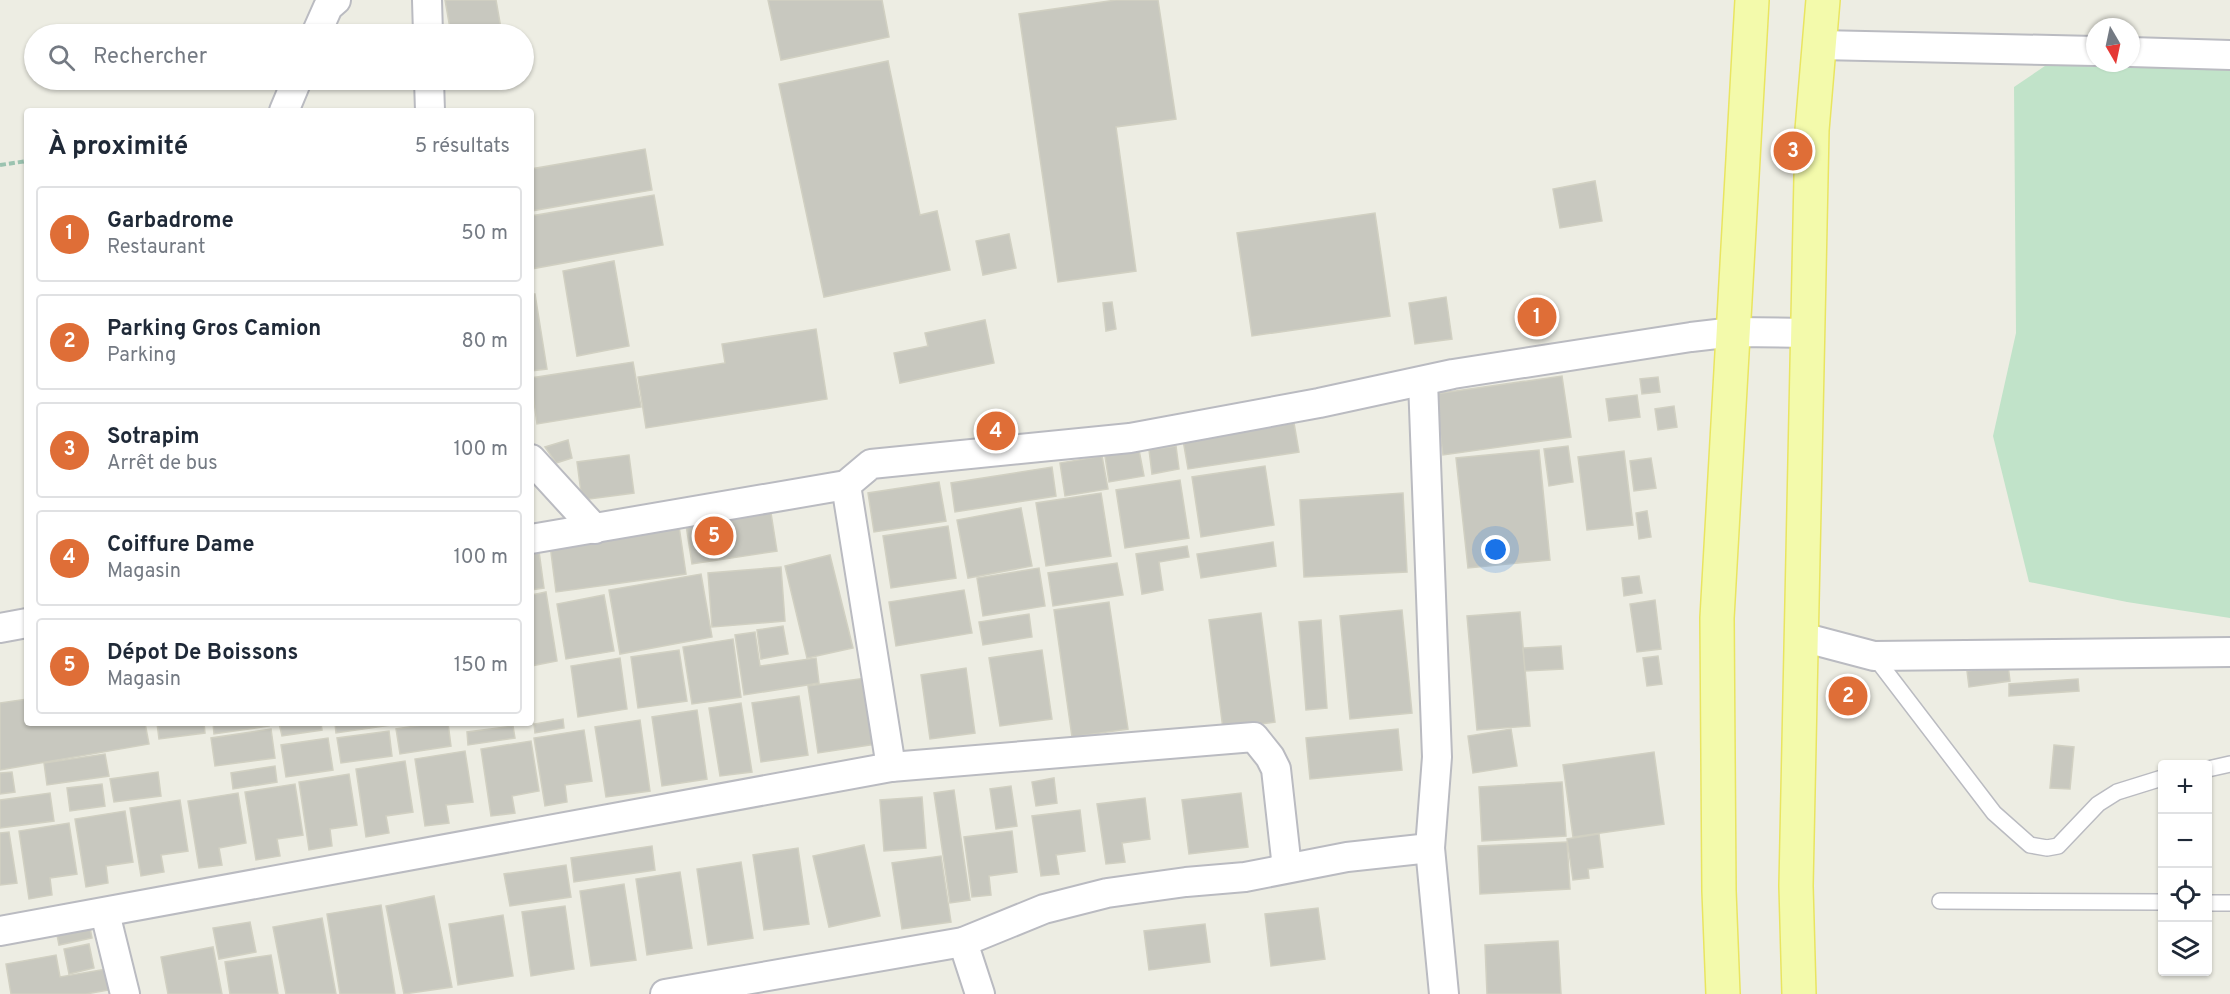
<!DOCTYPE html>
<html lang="fr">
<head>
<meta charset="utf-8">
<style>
	:root { --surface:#fff; --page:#f6f6f7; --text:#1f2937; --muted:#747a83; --line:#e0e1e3; --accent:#df6e37 }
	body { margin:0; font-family:Overpass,sans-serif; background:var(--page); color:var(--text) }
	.controls { position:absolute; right:18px; bottom:18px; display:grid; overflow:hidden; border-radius:6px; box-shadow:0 2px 4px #0004 }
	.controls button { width:54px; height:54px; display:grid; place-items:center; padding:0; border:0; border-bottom:2px solid var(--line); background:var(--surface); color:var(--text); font:30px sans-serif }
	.compass { position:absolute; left:2086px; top:18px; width:54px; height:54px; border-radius:50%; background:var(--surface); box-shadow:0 2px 4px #0004; rotate:171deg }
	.you { position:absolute; left:1496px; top:550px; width:21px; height:21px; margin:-15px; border:4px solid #fff; border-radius:50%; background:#1a73e8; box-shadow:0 0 0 9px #1a73e833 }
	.badge { display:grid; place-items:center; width:39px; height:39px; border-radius:50%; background:var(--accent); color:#fff; font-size:20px; font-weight:700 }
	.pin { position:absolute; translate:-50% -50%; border:3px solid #fff; box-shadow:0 2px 6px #0006 }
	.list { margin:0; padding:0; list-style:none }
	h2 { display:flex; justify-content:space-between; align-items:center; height:78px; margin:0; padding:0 24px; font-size:26px }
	h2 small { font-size:20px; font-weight:400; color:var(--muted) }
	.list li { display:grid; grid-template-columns:39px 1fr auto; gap:18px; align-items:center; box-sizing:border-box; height:96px; margin:0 12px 12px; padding:0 12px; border:2px solid var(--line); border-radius:6px }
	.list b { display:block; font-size:22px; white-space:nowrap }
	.list p { margin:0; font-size:20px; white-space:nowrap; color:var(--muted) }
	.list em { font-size:20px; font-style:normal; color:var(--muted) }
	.icon { flex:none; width:33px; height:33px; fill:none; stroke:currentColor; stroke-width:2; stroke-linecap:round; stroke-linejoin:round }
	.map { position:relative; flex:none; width:2230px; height:994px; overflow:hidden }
	.search { position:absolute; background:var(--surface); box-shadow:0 2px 4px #0004; left:24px; top:24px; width:510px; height:66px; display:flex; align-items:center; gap:15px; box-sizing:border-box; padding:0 21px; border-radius:33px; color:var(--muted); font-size:22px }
	.panel { position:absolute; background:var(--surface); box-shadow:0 2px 4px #0004; left:24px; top:108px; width:510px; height:618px; border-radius:6px }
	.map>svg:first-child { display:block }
	.green { fill:#c1e3c9 }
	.building { fill:#c8c8bf; stroke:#d1d0c2; stroke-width:1.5 }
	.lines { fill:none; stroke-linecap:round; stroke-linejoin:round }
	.lane-casing { stroke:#babbc1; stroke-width:18 }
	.street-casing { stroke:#babbc1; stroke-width:32 }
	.primary-casing { stroke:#e9e560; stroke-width:36 }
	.path { stroke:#9bc3b0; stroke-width:4; stroke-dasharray:6 3; stroke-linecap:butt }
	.lane { stroke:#fff; stroke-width:15 }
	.street { stroke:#fff; stroke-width:28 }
	.primary { stroke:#f3faab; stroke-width:33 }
</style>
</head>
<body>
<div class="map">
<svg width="2230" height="994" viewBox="0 0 2230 994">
	<rect width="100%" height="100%" fill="#edede3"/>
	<!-- green -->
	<path class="green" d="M2218 39 2230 41V618L2127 602 2029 582 1993 436 2016 333 2014 87 2070 49 2095 63H2131V45Z"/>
	<!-- building -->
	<g class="building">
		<path d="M445 0H496L502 34H451Z"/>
		<path d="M768 0H882L889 37 781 60Z"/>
		<path d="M1116 0H1158L1176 119 1116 127 1136 271 1058 282 1019 14Z"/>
		<path d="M888 61 920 215 937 211 950 270 824 297 779 84Z"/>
		<path d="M645 149 652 190 531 211V169Z"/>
		<path d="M1595 181 1602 221 1560 228 1553 189Z"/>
		<path d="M654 195 663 245 531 269V216Z"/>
		<path d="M1375 213 1390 316 1252 336 1237 233Z"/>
		<path d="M1009 234 1016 268 983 275 976 241Z"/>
		<path d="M614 261 629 346 577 356 563 271Z"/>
		<path d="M531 294H535L547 369 531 371Z"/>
		<path d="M1446 297 1452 339 1415 344 1409 303Z"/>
		<path d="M1112 302 1116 329 1106 331 1103 303Z"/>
		<path d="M985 320 994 363 900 383 894 353 928 346 925 333Z"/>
		<path d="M816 329 827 399 646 428 638 377 725 363 722 344Z"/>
		<path d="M633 362 641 407 537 424 531 378Z"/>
		<path d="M1562 376 1571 437 1443 455 1435 394Z"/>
		<path d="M1658 377 1660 392 1642 394 1640 379Z"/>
		<path d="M1637 395 1640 417 1609 421 1606 399Z"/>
		<path d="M1674 406 1677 427 1658 430 1655 409Z"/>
		<path d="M1294 423 1299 452 1188 469 1183 440Z"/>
		<path d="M568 440 572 458 556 463 545 447Z"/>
		<path d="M1176 446 1179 469 1152 474 1149 450Z"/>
		<path d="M1568 446 1573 482 1549 486 1544 449Z"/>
		<path d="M1139 450 1144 476 1109 482 1105 456Z"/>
		<path d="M1539 450 1550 560 1468 568 1456 458Z"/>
		<path d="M1624 451 1633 525 1587 530 1578 457Z"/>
		<path d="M629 455 634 493 582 500 577 462Z"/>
		<path d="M1102 456 1108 489 1065 496 1060 463Z"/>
		<path d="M1651 458 1656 488 1634 491 1630 461Z"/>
		<path d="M1265 466 1274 525 1201 537 1192 477Z"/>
		<path d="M1052 467 1056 496 955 512 951 483Z"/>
		<path d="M1180 480 1189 538 1125 548 1116 490Z"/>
		<path d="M939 482 946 521 874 532 868 493Z"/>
		<path d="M1101 493 1111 556 1046 566 1036 503Z"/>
		<path d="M1403 493 1407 572 1304 577 1300 500Z"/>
		<path d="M1021 508 1032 566 968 578 957 520Z"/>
		<path d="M1647 511 1651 537 1639 539 1636 513Z"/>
		<path d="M771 513 777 551 692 564 686 525Z"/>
		<path d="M679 526 686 574 556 592 550 545Z"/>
		<path d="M948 526 956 578 891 588 883 536Z"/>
		<path d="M1273 542 1276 566 1201 578 1197 554Z"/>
		<path d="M1187 546 1189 557 1159 562 1163 590 1142 594 1136 554Z"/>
		<path d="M539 551 544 588 531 590V552Z"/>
		<path d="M830 555 853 648 807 658 785 566Z"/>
		<path d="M1117 563 1123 595 1053 606 1048 573Z"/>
		<path d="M781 567 785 621 712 627 708 573Z"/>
		<path d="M1039 568 1045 606 983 616 977 578Z"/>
		<path d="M701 574 712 637 620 654 609 590Z"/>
		<path d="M1639 576 1642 593 1624 596 1622 578Z"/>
		<path d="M964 590 972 633 896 646 889 602Z"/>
		<path d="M546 592 557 661 531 666V595Z"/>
		<path d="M604 595 614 651 566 659 557 604Z"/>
		<path d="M1655 600 1661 649 1637 652 1630 604Z"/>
		<path d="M1109 602 1128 729 1072 737 1054 610Z"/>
		<path d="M1402 610 1412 713 1350 719 1340 616Z"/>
		<path d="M1520 612 1530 726 1477 730 1467 616Z"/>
		<path d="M1261 613 1275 722 1223 729 1209 620Z"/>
		<path d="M1029 614 1032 637 983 645 979 622Z"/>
		<path d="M1321 620 1327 708 1306 710 1299 622Z"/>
		<path d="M783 626 788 654 761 659 757 630Z"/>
		<path d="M755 632 760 666 816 658 819 683 744 695 735 635Z"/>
		<path d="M733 639 741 697 692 704 683 647Z"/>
		<path d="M1561 646 1563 669 1525 671 1523 648Z"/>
		<path d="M679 650 687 701 638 708 631 657Z"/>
		<path d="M1042 650 1052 719 1000 726 989 658Z"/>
		<path d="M1658 656 1662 684 1647 686 1643 658Z"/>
		<path d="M620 658 627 709 578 717 571 666Z"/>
		<path d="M2008 665 2010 681 1969 687 1967 671Z"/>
		<path d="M966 668 975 733 930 739 921 675Z"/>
		<path d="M866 678 876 744 818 753 808 686Z"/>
		<path d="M2078 679 2079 691 2009 696V684Z"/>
		<path d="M799 696 808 755 761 762 752 703Z"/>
		<path d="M27 699V723H145L149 744 0 770V703Z"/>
		<path d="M741 703 752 772 720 776 709 708Z"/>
		<path d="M697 710 707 779 662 786 652 717Z"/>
		<path d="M563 719 564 728 535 733 534 724Z"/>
		<path d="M640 720 650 791 606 797 595 727Z"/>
		<path d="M157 723H204L205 733 159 739Z"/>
		<path d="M213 723H268L269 726 214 734Z"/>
		<path d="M279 723H321L322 730 282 736Z"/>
		<path d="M335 723H405L336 733Z"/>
		<path d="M436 723H448L451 746 400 754 396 729Z"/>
		<path d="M513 726 515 738 468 745 467 732Z"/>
		<path d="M271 729 275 758 215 766 211 738Z"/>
		<path d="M1398 729 1402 770 1310 779 1306 738Z"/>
		<path d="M1511 729 1517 766 1473 773 1468 736Z"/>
		<path d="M584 730 592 781 565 785 567 802 545 806 534 738Z"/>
		<path d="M389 731 392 756 341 763 337 738Z"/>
		<path d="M328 738 333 770 286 777 281 745Z"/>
		<path d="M531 741 539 791 512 796 515 813 491 816 481 749Z"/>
		<path d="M2054 745 2074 747 2070 789 2050 788Z"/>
		<path d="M465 751 473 802 446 805 449 823 425 826 415 759Z"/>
		<path d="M1654 752 1664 824 1573 837 1563 765Z"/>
		<path d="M105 754 109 776 47 785 44 763Z"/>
		<path d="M405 761 413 812 386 816 389 833 366 837 356 769Z"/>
		<path d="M275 766 277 782 233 789 231 773Z"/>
		<path d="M12 772 15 792 0 794V773Z"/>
		<path d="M158 772 161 796 114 802 110 779Z"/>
		<path d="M349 774 357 825 330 829 332 846 309 850 299 782Z"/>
		<path d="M1054 778 1057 803 1036 806 1032 782Z"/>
		<path d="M1562 782 1566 836 1482 841 1479 787Z"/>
		<path d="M102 784 105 806 70 811 67 788Z"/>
		<path d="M295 784 303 835 277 839 280 856 256 860 245 792Z"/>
		<path d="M1011 786 1017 826 996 829 990 789Z"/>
		<path d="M954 790 970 900 950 903 934 793Z"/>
		<path d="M50 793 54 821 0 828V800Z"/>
		<path d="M238 793 246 843 219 848 222 865 199 868 188 801Z"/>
		<path d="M1241 793 1248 847 1189 854 1182 800Z"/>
		<path d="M922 797 926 848 884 851 880 800Z"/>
		<path d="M1145 798 1150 839 1122 843 1125 862 1106 864 1097 804Z"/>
		<path d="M180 800 188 851 161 855 164 872 141 876 130 808Z"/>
		<path d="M1080 810 1085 851 1056 855 1059 874 1041 876 1032 816Z"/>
		<path d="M125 811 133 862 106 866 108 883 86 887 75 819Z"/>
		<path d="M69 823 77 874 50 878 52 895 29 899 19 831Z"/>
		<path d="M1012 831 1017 872 989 876 991 895 972 897 964 837Z"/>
		<path d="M9 832 17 883 0 885V833Z"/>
		<path d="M1599 834 1603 867 1588 869 1589 878 1573 880 1567 839Z"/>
		<path d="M1567 842 1570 889 1480 894 1478 846Z"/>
		<path d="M864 845 880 916 829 927 813 856Z"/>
		<path d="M652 846 655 870 574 882 571 858Z"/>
		<path d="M798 848 809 924 764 930 753 855Z"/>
		<path d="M941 856 951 922 902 929 892 863Z"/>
		<path d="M741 862 753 938 708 945 697 869Z"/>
		<path d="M566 865 571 897 510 906 504 874Z"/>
		<path d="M680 872 692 948 647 955 636 879Z"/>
		<path d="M624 884 636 960 591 966 580 891Z"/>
		<path d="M434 896 452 987 404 994 386 906Z"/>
		<path d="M381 905 395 994H340L327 914Z"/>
		<path d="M565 906 574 969 531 976 522 912Z"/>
		<path d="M1318 908 1325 959 1271 966 1265 914Z"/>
		<path d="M503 915 513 976 458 985 449 924Z"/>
		<path d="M322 918 336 994H286L273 927Z"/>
		<path d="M250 922 256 952 219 959 213 928Z"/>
		<path d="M1205 924 1210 962 1149 970 1144 931Z"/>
		<path d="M90 928 92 938 59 945 57 935Z"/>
		<path d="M1558 941 1561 994H1487L1485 945Z"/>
		<path d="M89 944 94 968 69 974 64 949Z"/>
		<path d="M213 947 222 994H168L161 957Z"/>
		<path d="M56 955 60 977 106 969 109 990 86 994H11L6 964Z"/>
		<path d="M271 955 278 994H230L225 962Z"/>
	</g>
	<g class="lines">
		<defs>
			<g id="lane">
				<path d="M1874 656 1994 813 2030 845 2047 848 2058 846 2098 804 2117 792 2162 778"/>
				<path d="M2208 769 2230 764"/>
				<path d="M1940 901 2162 902"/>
				<path d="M2208 903H2230"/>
			</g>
			<g id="street">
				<path d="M427 0 428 34"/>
				<path d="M316 34 328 7 336 0"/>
				<path d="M1820 45 2095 51"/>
				<path d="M2131 52 2230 55"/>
				<path d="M429 80 430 111"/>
				<path d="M284 111 297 80"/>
				<path d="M1423 381 1437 757 1430 848 1444 994"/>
				<path d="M531 459 595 529"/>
				<path d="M846 485 891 767"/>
				<path d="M531 539 846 485 871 464 1130 438 1319 403 1453 374 1691 337 1734 332 1808 333"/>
				<path d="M0 628 27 623"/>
				<path d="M1802 637 1874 656 2230 652"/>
				<path d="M105 913 125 994"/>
				<path d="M0 931 891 767 1254 737 1270 757 1276 769 1287 868"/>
				<path d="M963 942 980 994"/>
				<path d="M665 994 963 942 1044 909 1107 893 1186 882 1245 877 1347 857 1430 848"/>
			</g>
			<g id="primary">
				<path d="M1723 994 1719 891 1717 618 1752 0"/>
				<path d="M1799 994 1796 886 1812 130 1823 0"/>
			</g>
		</defs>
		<!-- lane casing -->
		<use href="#lane" class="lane-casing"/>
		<!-- street casing -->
		<use href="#street" class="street-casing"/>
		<!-- primary casing -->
		<use href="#primary" class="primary-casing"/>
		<!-- path -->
		<path class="path" d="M0 165 27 161"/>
		<!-- lane -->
		<use href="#lane" class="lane"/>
		<!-- street -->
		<use href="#street" class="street"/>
		<!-- primary -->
		<use href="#primary" class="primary"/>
	</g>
</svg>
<div class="controls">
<button>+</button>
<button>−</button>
<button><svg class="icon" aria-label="locate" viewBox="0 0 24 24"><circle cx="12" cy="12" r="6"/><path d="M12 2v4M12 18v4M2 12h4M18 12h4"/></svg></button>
<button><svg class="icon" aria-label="layers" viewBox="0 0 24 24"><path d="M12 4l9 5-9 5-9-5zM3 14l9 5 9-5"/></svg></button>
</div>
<svg class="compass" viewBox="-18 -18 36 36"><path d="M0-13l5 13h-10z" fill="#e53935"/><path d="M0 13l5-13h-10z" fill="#747a83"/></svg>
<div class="you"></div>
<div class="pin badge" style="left:1537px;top:317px">1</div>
<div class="pin badge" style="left:1848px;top:696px">2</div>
<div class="pin badge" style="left:1793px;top:151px">3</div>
<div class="pin badge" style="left:996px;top:431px">4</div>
<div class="pin badge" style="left:714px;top:536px">5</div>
<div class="search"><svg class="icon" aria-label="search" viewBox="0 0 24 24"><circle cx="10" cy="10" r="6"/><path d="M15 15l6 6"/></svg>Rechercher</div>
<section class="panel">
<h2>À proximité<small>5 résultats</small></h2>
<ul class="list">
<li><span class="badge">1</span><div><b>Garbadrome</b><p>Restaurant</p></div><em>50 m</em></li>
<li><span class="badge">2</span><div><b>Parking Gros Camion</b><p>Parking</p></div><em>80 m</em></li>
<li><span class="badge">3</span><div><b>Sotrapim</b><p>Arrêt de bus</p></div><em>100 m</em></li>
<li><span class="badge">4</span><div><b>Coiffure Dame</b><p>Magasin</p></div><em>100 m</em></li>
<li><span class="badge">5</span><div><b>Dépot De Boissons</b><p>Magasin</p></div><em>150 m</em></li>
</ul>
</section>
</div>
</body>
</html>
